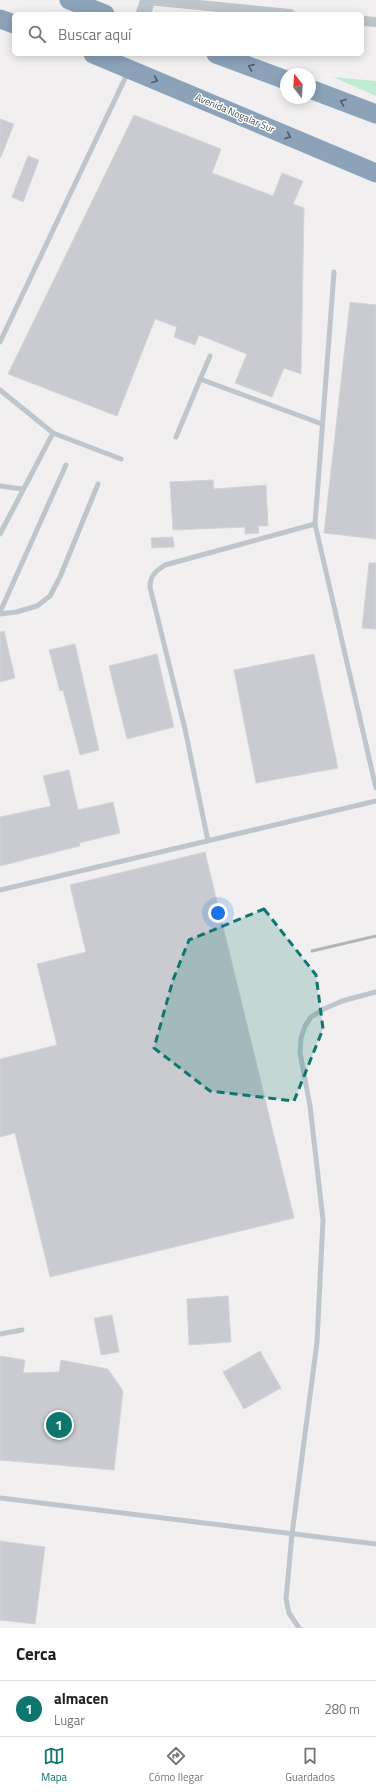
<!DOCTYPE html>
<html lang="es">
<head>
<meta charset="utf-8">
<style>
	:root { --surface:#fff; --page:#f2f2f2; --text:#202124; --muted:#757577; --line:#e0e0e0; --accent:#0f766e }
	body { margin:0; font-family:"Titillium Web",sans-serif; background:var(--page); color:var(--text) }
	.compass { position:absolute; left:280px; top:68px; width:36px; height:36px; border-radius:50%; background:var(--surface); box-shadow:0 2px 10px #0003; rotate:343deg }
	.you { position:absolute; left:218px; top:913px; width:14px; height:14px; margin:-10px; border:3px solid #fff; border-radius:50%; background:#1a73e8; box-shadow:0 0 0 6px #1a73e833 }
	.badge { display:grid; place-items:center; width:26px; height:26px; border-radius:50%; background:var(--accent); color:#fff; font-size:13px; font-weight:700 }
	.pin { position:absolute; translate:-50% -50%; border:2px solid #fff; box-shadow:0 1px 4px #0006 }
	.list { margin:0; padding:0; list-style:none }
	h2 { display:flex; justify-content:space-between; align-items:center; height:52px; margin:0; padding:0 16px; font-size:17px }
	h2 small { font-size:13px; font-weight:400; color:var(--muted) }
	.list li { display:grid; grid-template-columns:26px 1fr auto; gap:12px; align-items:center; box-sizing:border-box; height:56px; padding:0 16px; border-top:1px solid var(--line) }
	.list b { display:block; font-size:15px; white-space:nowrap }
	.list p { margin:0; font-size:13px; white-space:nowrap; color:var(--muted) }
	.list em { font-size:13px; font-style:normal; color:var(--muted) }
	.icon { flex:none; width:22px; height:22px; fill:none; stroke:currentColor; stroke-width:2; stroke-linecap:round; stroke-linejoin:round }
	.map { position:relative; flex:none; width:376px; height:1628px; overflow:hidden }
	.search { position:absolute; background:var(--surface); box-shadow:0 2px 10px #0003; left:12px; right:12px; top:12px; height:44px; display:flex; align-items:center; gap:10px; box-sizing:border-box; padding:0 14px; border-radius:6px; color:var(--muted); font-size:15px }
	.sheet { height:108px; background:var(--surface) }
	nav { display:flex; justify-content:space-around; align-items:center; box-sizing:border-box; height:56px; border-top:1px solid var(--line); background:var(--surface); font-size:11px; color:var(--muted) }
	nav a { display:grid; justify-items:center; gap:2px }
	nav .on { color:var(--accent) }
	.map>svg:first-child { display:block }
	.park { fill:#c1ebd0 }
	.building { fill:#c9cbd1; stroke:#d3d5da }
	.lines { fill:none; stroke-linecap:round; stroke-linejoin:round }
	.lane { stroke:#bec6cc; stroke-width:5 }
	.street { stroke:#bec6cc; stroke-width:10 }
	.secondary { stroke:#bcc6cf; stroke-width:15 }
	.highway { stroke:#8ba2b9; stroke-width:19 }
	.rail { stroke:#b1b4b8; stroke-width:3 }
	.oneway { stroke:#4f5a64 }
	.marked { fill:#0f766e; fill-opacity:0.2; stroke:#0f766e; stroke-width:3; stroke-dasharray:8 5; stroke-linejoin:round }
	.labels { text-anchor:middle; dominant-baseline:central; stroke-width:3; stroke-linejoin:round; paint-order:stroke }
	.street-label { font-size:10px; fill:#48525a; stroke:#fff }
</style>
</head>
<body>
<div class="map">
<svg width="376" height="1628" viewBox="0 0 376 1628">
	<rect width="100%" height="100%" fill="#f1efef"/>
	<!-- park -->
	<path class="park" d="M333 77 376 81V96Z"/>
	<!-- building -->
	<g class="building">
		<path d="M134 115 221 149 212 173 273 196 282 173 303 181 293 204 304 208 301 374 284 368 272 397 235 383 247 354 199 335 195 345 174 337 177 327 155 319 117 416 8 374Z"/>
		<path d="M0 119 14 124 1 157H0Z"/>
		<path d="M28 156 39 160 23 202 12 197Z"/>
		<path d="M350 302 376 305V539L324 533Z"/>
		<path d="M213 480 214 489 266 485 268 526H258L259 533 245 534V527L173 530 170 482Z"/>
		<path d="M173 537 174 547 152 548 151 538Z"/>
		<path d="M369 563H376V629L362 628Z"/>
		<path d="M4 631 15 678 0 682V632Z"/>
		<path d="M75 644 99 750 80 755 69 713 63 690 60 691 49 650Z"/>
		<path d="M157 654 174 727 127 739 109 666Z"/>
		<path d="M314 654 338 768 256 783 234 670Z"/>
		<path d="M69 770 78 810 113 802 120 833 79 843 80 846 0 866V817L51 806 43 776Z"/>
		<path d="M205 852 294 1218 50 1277 15 1133 0 1137V1059L57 1045 37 964 86 952 70 885Z"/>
		<path d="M228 1296 231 1342 189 1345 187 1299Z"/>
		<path d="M112 1315 119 1352 101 1355 94 1318Z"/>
		<path d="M260 1351 281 1388 244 1409 223 1372Z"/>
		<path d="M0 1356 25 1360 23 1373 59 1372 61 1360 108 1369 123 1391 114 1470 0 1460Z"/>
		<path d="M0 1541 45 1547 35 1624 0 1620Z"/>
	</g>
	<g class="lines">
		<!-- lane -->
		<g class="lane">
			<path d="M0 342 128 72"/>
			<path d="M200 379 322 424"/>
			<path d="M0 390 53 433 121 459"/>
			<path d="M176 437 210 356"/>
			<path d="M0 486 22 489"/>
			<path d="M315 524 334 272"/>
			<path d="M0 534 53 433"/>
			<path d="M0 612 66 465"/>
			<path d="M0 614 16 612 37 606 50 596 60 577 98 484"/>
			<path d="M208 841 185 729 150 587C150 575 156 571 165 565L315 524 376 788"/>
			<path d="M0 890 376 801"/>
			<path d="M0 1334 22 1330"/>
			<path d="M0 1498 376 1544"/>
			<path d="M299 1628 289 1613 286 1599 292 1534 317 1342 323 1220 310 1106 300 1053 301 1038 305 1026 311 1017 324 1009 342 1001 376 992"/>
		</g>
		<!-- street -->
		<g class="street">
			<path d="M148 0 290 14"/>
			<path d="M362 21 376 22"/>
		</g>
		<!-- secondary -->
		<path class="secondary" d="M143 14 148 0"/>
		<!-- highway -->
		<g class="highway">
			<path d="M69 0 105 14"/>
			<path d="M0 19 14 24"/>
			<path d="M93 54 376 173"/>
			<path d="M216 54 286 80"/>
			<path d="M310 89 376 114"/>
		</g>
		<!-- rail -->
		<path class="rail" d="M312 951 376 936"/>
	</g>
	<!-- one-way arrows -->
	<defs><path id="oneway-chevron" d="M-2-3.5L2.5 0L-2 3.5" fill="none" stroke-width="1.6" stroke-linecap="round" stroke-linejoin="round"/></defs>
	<g class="oneway">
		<use href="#oneway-chevron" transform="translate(251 67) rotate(-159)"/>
		<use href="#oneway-chevron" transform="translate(155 80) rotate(23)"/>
		<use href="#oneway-chevron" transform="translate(343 102) rotate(-159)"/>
		<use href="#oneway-chevron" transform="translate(288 136) rotate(23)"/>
	</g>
	<!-- marked area -->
	<path class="marked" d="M264 909 316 975 323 1029 294 1101 210 1091 154 1048 173 980 189 940Z"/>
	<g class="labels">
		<!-- street labels -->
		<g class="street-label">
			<text transform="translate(235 113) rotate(23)">Avenida Nogalar Sur</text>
		</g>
	</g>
</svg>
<svg class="compass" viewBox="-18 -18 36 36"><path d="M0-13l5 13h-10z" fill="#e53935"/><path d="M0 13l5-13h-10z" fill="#757577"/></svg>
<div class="you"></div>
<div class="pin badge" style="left:59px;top:1425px">1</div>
<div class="search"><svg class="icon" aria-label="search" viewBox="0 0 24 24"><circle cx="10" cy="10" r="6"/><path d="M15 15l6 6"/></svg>Buscar aquí</div>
</div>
<section class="sheet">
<h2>Cerca<small></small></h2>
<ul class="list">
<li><span class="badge">1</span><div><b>almacen</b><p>Lugar</p></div><em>280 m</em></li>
</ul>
</section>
<nav>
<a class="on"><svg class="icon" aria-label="map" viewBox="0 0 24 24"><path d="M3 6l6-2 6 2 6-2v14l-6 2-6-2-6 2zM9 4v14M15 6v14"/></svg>Mapa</a>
<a><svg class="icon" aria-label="directions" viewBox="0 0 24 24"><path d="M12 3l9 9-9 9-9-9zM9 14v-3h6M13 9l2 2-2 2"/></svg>Cómo llegar</a>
<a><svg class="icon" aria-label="saved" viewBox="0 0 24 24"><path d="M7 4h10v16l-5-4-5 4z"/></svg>Guardados</a>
</nav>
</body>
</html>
